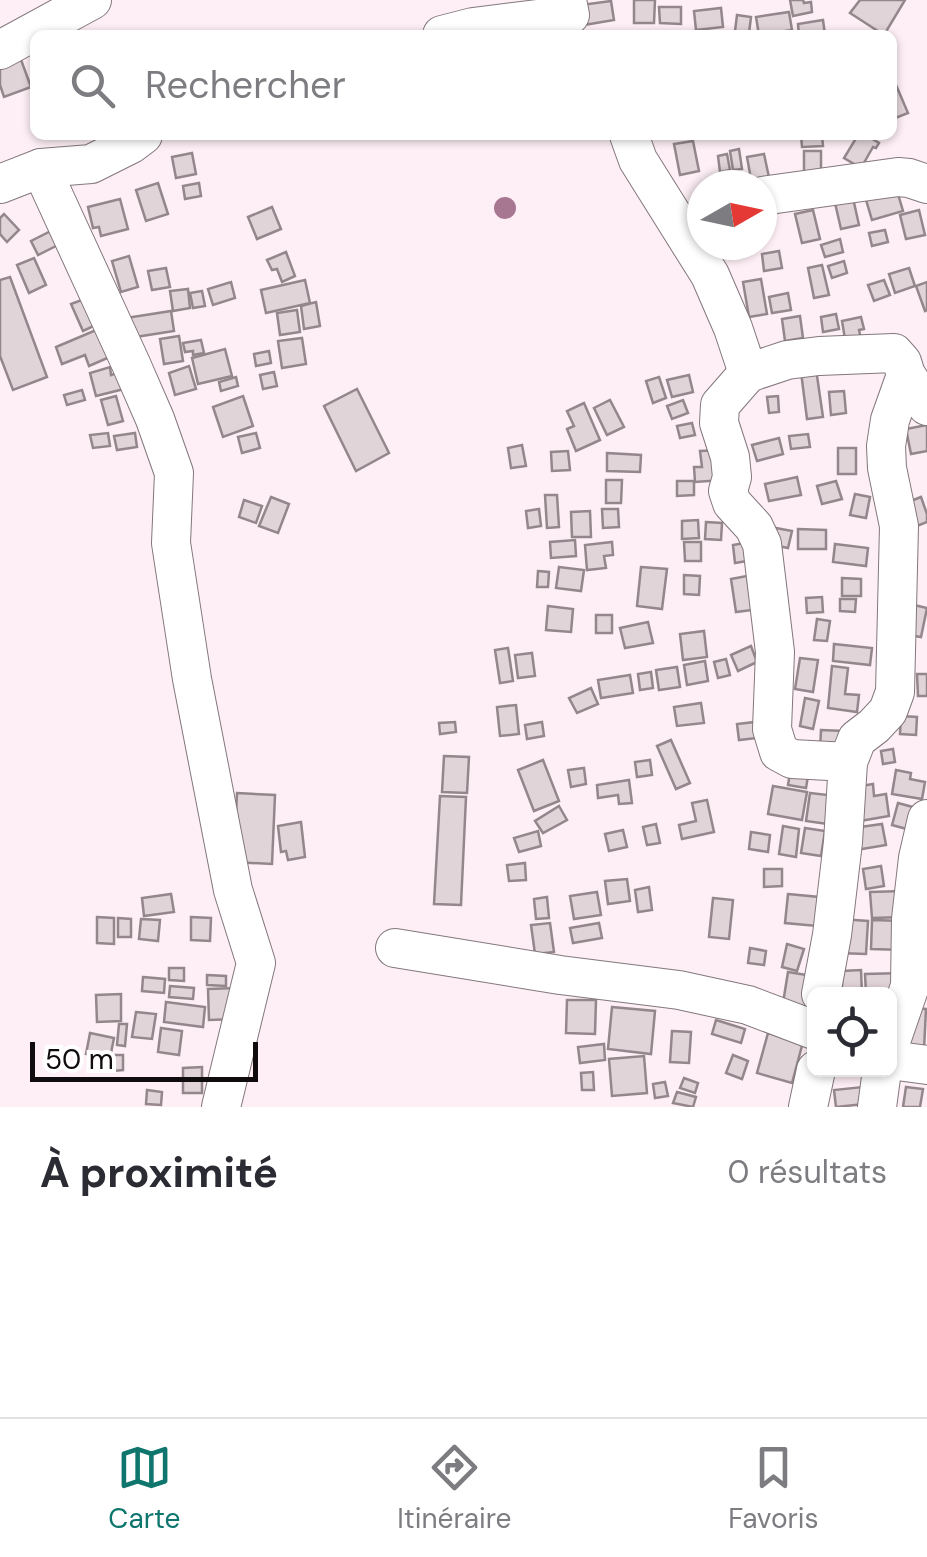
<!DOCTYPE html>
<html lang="fr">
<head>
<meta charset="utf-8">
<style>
	:root { --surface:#fff; --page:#f7f7f7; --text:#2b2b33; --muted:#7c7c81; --line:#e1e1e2; --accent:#0f766e }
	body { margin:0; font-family:"DM Sans",sans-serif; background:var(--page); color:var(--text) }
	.controls { position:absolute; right:30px; bottom:30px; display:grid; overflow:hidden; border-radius:15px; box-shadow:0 2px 8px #0004 }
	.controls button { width:90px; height:90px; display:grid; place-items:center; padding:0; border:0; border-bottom:2px solid var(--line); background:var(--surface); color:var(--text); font:50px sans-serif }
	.compass { position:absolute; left:687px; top:170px; width:90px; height:90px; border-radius:50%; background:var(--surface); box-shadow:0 2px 8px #0004; rotate:81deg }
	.scale { position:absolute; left:30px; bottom:25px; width:228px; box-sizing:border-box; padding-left:10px; border:5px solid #100c0e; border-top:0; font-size:28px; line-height:35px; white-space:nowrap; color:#100c0e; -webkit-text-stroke:8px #fff; paint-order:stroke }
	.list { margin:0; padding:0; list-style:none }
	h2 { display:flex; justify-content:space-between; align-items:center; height:130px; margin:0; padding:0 40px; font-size:42px }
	h2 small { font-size:32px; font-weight:400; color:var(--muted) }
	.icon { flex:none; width:55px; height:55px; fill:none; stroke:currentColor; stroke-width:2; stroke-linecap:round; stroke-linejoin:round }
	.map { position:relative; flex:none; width:927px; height:1107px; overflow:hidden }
	.search { position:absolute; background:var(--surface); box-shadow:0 2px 8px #0004; left:30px; right:30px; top:30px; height:110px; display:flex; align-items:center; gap:25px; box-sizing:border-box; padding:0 35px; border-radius:15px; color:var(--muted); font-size:38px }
	.sheet { height:310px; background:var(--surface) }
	nav { display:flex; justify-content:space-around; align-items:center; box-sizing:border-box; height:140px; border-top:2px solid var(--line); background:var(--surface); font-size:28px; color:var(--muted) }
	nav a { display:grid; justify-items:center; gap:5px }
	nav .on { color:var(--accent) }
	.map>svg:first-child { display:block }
	.building { fill:#e1d4d9; stroke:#93878c; stroke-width:2.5 }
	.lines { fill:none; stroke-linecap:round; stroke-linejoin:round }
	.minor-casing { stroke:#83777c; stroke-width:40 }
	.minor { stroke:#fff; stroke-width:38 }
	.tree { fill:#a77792 }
</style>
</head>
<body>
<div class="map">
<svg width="927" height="1107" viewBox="0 0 927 1107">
	<rect width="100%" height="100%" fill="#fdeff5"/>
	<!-- building -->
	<g class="building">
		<path d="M634 0H655L654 23H634Z"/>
		<path d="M790 0H803L804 3 811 2 812 12 793 16Z"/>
		<path d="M860 0H905L884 35 850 13Z"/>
		<path d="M611 1 614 20 584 25 581 5Z"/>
		<path d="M659 7H681V24L660 23Z"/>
		<path d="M721 8 723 27 696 30 694 11Z"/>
		<path d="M789 12 792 30 759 35 756 17Z"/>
		<path d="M737 15 751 17 749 33 735 31Z"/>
		<path d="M823 20 825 35H799L798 24Z"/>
		<path d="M20 57 31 87 4 97 0 85V65Z"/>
		<path d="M896 85 908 113 893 119 892 87Z"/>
		<path d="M801 135H822L823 146 802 147Z"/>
		<path d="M858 135H866L879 143 876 148 873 147 861 168 844 158Z"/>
		<path d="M693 141 699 171 680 175 674 144Z"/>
		<path d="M739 149 742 169 733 170 730 151Z"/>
		<path d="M804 151H821V178L804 179Z"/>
		<path d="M192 153 196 174 176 178 172 157Z"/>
		<path d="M727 154 730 170 720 172 718 156Z"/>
		<path d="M764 154 770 182 752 185 747 157Z"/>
		<path d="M158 183 168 214 146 221 136 190Z"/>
		<path d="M199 183 201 196 185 199 183 186Z"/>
		<path d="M895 184 903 211 872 220 864 193Z"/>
		<path d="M853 198 859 225 841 229 835 203Z"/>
		<path d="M120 199 128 229 101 236 99 227 93 228 88 207Z"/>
		<path d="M272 207 281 229 257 239 248 217Z"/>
		<path d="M813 210 820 239 802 243 795 214Z"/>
		<path d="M919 210 925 235 906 239 900 215Z"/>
		<path d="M4 214 19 230 7 242 0 234V218Z"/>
		<path d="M53 230 60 244 38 255 31 241Z"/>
		<path d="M885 230 888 242 872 246 869 233Z"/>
		<path d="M840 239 843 252 825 257 821 245Z"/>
		<path d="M779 251 782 268 764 271 762 254Z"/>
		<path d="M286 252 295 276 282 282 277 269 272 270 267 260Z"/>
		<path d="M129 256 138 287 121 292 112 261Z"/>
		<path d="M34 258 46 285 29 293 17 265Z"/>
		<path d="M844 261 847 273 832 278 828 266Z"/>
		<path d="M822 265 829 295 814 298 808 268Z"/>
		<path d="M166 268 170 287 152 290 148 271Z"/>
		<path d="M909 268 915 286 895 293 889 274Z"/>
		<path d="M10 277 47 377 13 390 0 356V280Z"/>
		<path d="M761 279 767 314 749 317 743 282Z"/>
		<path d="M305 280 310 303 266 313 261 290Z"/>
		<path d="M884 280 890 295 874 301 868 285Z"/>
		<path d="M231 282 235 298 213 305 208 289Z"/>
		<path d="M927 282V310L925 311 916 286Z"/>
		<path d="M188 289 190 308 173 311 170 291Z"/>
		<path d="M202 291 205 306 193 308 190 293Z"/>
		<path d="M788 293 791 310 772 313 769 297Z"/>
		<path d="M87 298 98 324 83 331 71 304Z"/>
		<path d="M316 302 320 326 304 329 301 306Z"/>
		<path d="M297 310 300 332 280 335 277 313Z"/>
		<path d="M171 311 174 331 129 338 126 318Z"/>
		<path d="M836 314 839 329 823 332 821 317Z"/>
		<path d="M800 316 803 338 785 341 782 319Z"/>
		<path d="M861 317 864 329 859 330 863 348 847 351 842 321Z"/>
		<path d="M101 328 112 356 89 366 85 355 62 364 56 347Z"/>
		<path d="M179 336 183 361 164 364 160 339Z"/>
		<path d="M302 338 306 364 282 368 278 341Z"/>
		<path d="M201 340 204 353 193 355V351L185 352 183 343Z"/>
		<path d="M225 349 232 376 198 384 192 358Z"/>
		<path d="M269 351 271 363 256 366 254 354Z"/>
		<path d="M189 366 196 389 175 395 169 373Z"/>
		<path d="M110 367 111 375 120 372 124 389 96 396 90 373Z"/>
		<path d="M816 369 823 417 807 419 801 372Z"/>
		<path d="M274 372 277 386 263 389 260 375Z"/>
		<path d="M689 375 693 392 672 397 667 380Z"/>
		<path d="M236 377 238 386 221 391 219 382Z"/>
		<path d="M659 377 666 398 653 403 646 381Z"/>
		<path d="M357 389 389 453 356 471 324 406Z"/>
		<path d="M82 390 85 400 67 405 64 395Z"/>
		<path d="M844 391 846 413 831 415 829 392Z"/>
		<path d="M116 396 123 421 108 425 101 400Z"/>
		<path d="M243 396 253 426 223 437 213 407Z"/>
		<path d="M778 396 779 412 769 413 767 397Z"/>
		<path d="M610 400 624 427 607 435 594 408Z"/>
		<path d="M683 400 688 413 672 419 667 406Z"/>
		<path d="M584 403 600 440 576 451 567 429 574 426 567 411Z"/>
		<path d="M692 423 695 435 680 438 677 426Z"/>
		<path d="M927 425V451L911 454 906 429Z"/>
		<path d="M108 433 110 446 93 448 90 435Z"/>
		<path d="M135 433 137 447 117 450 114 436Z"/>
		<path d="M256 433 260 448 242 453 238 437Z"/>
		<path d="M808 434 810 447 791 449 789 436Z"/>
		<path d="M779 438 783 454 757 461 752 445Z"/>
		<path d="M522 445 526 466 511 468 508 448Z"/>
		<rect x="838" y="448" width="18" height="26"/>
		<path d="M720 450 723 480 695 482 694 467H702L700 451Z"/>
		<path d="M568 451 570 470 552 471 551 452Z"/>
		<path d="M607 453 641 455 640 472 607 471Z"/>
		<path d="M797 477 801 495 769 501 765 484Z"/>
		<path d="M606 480H622L621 503H606Z"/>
		<path d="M677 481H694V495L677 496Z"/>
		<path d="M836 481 842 499 822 504 817 486Z"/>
		<path d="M855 494 870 497 866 518 850 515Z"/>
		<path d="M545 495H557L559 527 547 528Z"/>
		<path d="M271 497 289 504 278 533 259 526Z"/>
		<path d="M921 497 927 514V522L912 528 903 504Z"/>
		<path d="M244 500 262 506 256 523 239 517Z"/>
		<path d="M539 509 541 526 528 528 526 511Z"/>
		<path d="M602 509H618L619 527 603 528Z"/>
		<path d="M590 511 591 537H572L571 512Z"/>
		<path d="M698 520 699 538 682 539V521Z"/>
		<path d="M706 522 722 523 721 540 705 539Z"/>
		<path d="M776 528 792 531 788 548 773 545Z"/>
		<path d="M798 529 826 530V549H798Z"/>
		<path d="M575 540 576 556 551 558 550 542Z"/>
		<path d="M612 542 613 555 604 556 606 568 587 570 585 545Z"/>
		<path d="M684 542H701V561H685Z"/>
		<path d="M750 542 753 560 735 563 733 545Z"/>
		<path d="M835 544 868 548 866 566 833 562Z"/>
		<path d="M559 567 584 570 581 591 556 588Z"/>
		<path d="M641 567 667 569 662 609 637 606Z"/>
		<path d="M538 571 549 572 548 587H537Z"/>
		<path d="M684 575 700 576 699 595 684 594Z"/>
		<path d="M747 576 752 610 736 612 731 579Z"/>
		<path d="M842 578 861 579V596H842Z"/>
		<path d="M822 597 823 612 807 613 806 598Z"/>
		<path d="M840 599H856L855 612 840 611Z"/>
		<path d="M914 605 927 608 921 637 908 635Z"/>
		<path d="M548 606 573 609 571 632 546 630Z"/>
		<rect x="596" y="615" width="16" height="18"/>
		<path d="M817 619 830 621 827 641 814 640Z"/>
		<path d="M648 622 653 643 625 648 620 628Z"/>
		<path d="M704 631 707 657 683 660 680 634Z"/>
		<path d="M834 644 872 648 870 665 833 661Z"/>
		<path d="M751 646 757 662 738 671 731 655Z"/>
		<path d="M508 648 513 681 500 683 495 650Z"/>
		<path d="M532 653 535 676 518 678 515 655Z"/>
		<path d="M800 658 818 660 813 692 795 689Z"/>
		<path d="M726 659 730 675 718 678 714 662Z"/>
		<path d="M705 661 708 681 687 685 684 665Z"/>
		<path d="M832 666 848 668 845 694 859 695 857 712 828 708Z"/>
		<path d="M677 667 680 687 659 690 656 670Z"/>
		<path d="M651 672 653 688 640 690 638 674Z"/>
		<path d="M917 674H927V696H918Z"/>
		<path d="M630 675 633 693 601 698 598 680Z"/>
		<path d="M591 688 598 704 577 713 569 698Z"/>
		<path d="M805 698 819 701 813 729 800 726Z"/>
		<path d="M701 703 704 723 677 726 674 707Z"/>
		<path d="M516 705 519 734 500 736 497 707Z"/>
		<path d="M901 716 917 717 916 735 900 734Z"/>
		<path d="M455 722 456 732 440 734 439 723Z"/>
		<path d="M542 722 544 736 527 739 525 725Z"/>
		<path d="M755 722 757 738 739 740 737 724Z"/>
		<path d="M821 730 844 731 842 752 820 750Z"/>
		<path d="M671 740 690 783 676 789 657 746Z"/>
		<path d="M893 749 895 762 883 764 881 751Z"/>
		<path d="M444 756 469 757 467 793 442 792Z"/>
		<path d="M543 760 559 801 534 811 518 770Z"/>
		<path d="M650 760 652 775 637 777 635 762Z"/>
		<path d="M791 767 809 770 806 788 788 785Z"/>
		<path d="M584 768 586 784 571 787 568 770Z"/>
		<path d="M896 770 911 773 910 779 925 782 922 799 892 794Z"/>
		<path d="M629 780 632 803 619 804 618 795 598 798 597 785Z"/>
		<path d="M873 784 874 796 886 794 889 816 860 821 855 787Z"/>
		<path d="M773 786 807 792 802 820 768 814Z"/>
		<path d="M237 793 275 795 272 864 234 862Z"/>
		<path d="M810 793 828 795V824L806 821Z"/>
		<path d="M440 796 466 797 461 905 434 904Z"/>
		<path d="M707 800 714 832 682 839 679 825 696 821 692 803Z"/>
		<path d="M898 803 920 809 914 831 892 825Z"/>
		<path d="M559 806 567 820 543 833 535 821Z"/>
		<path d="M301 822 305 857 288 860 286 851 281 852 278 826Z"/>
		<path d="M656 824 660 843 647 845 643 827Z"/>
		<path d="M882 824 886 845 856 850 853 828Z"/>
		<path d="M783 826 799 829 796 857 779 854Z"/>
		<path d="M805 828 825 831 821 856 801 853Z"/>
		<path d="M623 830 627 847 609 851 605 834Z"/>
		<path d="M538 831 541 846 519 852 514 838Z"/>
		<path d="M751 832 770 835 768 852 749 849Z"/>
		<path d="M525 863 526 880 509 881 507 865Z"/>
		<path d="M881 866 884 886 866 889 863 869Z"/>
		<path d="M764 869H782V886L764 887Z"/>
		<path d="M627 879 630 901 608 904 605 881Z"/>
		<path d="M649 887 652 910 638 912 635 890Z"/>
		<path d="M903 891 905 917 872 918 870 892Z"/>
		<path d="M597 892 601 915 574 919 570 896Z"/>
		<path d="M171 894 174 912 144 916 142 898Z"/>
		<path d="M788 894 819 897 817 926 785 923Z"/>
		<path d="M547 897 549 918 536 919 534 899Z"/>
		<path d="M713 898 733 900 729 939 709 937Z"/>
		<path d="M97 917 114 918V944L97 943Z"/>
		<path d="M191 917 211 918 210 941 191 940Z"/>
		<path d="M118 918 131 919V937H118Z"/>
		<path d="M141 919 160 920 158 941 139 939Z"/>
		<path d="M840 919 868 921 866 954 838 953Z"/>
		<path d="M872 920 904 921 903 950 871 949Z"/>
		<path d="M550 923 554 952 535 954 531 925Z"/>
		<path d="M599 923 602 938 573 943 570 928Z"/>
		<path d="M787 944 804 949 797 971 782 967Z"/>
		<path d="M750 948 766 951 764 965 748 963Z"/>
		<path d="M169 968H184V981L169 980Z"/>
		<path d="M861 970 862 994H842V971Z"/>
		<path d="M788 972 819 977 814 1008 783 1003Z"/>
		<path d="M903 973 890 994H866L865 974Z"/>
		<path d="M207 975 226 976V986L207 985Z"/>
		<path d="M143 977 165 979 164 993 142 991Z"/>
		<path d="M170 986 194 988 193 999 169 997Z"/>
		<path d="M236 988 237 1019 209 1020 208 989Z"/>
		<path d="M121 994V1021L97 1022 96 995Z"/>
		<path d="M567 1000H596L595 1034 566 1033Z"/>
		<path d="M166 1002 205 1007 203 1027 164 1022Z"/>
		<path d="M612 1007 655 1011 651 1054 608 1049Z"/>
		<path d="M911 1008 926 1009 924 1049 908 1048Z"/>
		<path d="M136 1012 156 1014 152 1039 132 1037Z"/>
		<path d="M716 1020 745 1029 741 1043 712 1034Z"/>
		<path d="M119 1024H127L125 1046 117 1045Z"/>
		<path d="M161 1028 182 1031 179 1055 158 1052Z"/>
		<path d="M672 1031 691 1032 689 1063 670 1062Z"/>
		<path d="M90 1033 114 1038 110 1058 86 1054Z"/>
		<path d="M768 1033 803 1042 792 1083 757 1073Z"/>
		<path d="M604 1044 605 1060 580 1063 578 1047Z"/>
		<path d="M112 1055H123V1070L113 1071Z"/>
		<path d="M733 1055 748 1061 742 1079 726 1073Z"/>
		<path d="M644 1056 647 1093 612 1096 609 1059Z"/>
		<path d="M202 1067V1093H183V1068Z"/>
		<path d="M593 1072 594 1090H582L581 1073Z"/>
		<path d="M684 1078 698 1083 695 1093 680 1088Z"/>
		<path d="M665 1082 668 1096 655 1098 653 1084Z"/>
		<path d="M872 1086 874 1103 836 1107 834 1090Z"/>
		<path d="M906 1087 923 1089 920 1107H903Z"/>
		<path d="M147 1090 162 1092 161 1105 146 1104Z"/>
		<path d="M677 1092 696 1097 693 1107 673 1103Z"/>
	</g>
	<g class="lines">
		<defs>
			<g id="minor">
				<path d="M442 35 473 27 570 15 567 0"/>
				<path d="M0 50 92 0"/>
				<path d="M629 135 638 160 710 275 733 328 748 373 787 360 819 356 894 353 902 362 906 375 927 406"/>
				<path d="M41 168 131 364 155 419 174 473 171 543 192 679 233 890 256 963 221 1107"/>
				<path d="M0 184 41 168 91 164 131 144 143 135"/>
				<path d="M762 196 898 177 909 178 927 184"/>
				<path d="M748 373 720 405 719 423 730 457 732 477 728 491 732 503 754 527 762 544 775 652 772 729 779 752 792 759 848 762"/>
				<path d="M395 948 560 975 679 990 748 1005 814 1030"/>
				<path d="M821 994 832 935 843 842 848 762 857 739 874 726 888 711 895 692 899 526 887 468 886 446 890 420 906 375"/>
				<path d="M890 1044 910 986 911 919 918 858 927 819"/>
				<path d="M890 1060 927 1065"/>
				<path d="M808 1107 816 1070"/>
				<path d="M877 1107 882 1070"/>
			</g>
		</defs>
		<!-- minor casing -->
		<use href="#minor" class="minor-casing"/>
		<!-- minor -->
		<use href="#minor" class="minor"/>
	</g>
	<!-- trees -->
	<circle class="tree" cx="505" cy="208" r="11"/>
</svg>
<div class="controls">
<button><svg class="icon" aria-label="locate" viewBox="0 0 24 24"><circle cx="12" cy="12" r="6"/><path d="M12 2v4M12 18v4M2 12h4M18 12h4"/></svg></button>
</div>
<svg class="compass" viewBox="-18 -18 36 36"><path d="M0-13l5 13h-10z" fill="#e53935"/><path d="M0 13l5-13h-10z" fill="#7c7c81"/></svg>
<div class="scale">50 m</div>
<div class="search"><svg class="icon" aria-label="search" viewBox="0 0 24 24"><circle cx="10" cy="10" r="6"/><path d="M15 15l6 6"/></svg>Rechercher</div>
</div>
<section class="sheet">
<h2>À proximité<small>0 résultats</small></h2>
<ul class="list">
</ul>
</section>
<nav>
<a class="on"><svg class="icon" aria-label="map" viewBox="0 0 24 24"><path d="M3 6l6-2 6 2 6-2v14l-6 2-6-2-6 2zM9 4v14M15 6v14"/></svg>Carte</a>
<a><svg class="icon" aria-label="directions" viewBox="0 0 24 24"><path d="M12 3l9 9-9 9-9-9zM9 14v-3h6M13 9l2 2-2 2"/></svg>Itinéraire</a>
<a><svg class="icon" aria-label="saved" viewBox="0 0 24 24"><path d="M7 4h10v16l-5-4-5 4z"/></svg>Favoris</a>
</nav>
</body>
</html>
